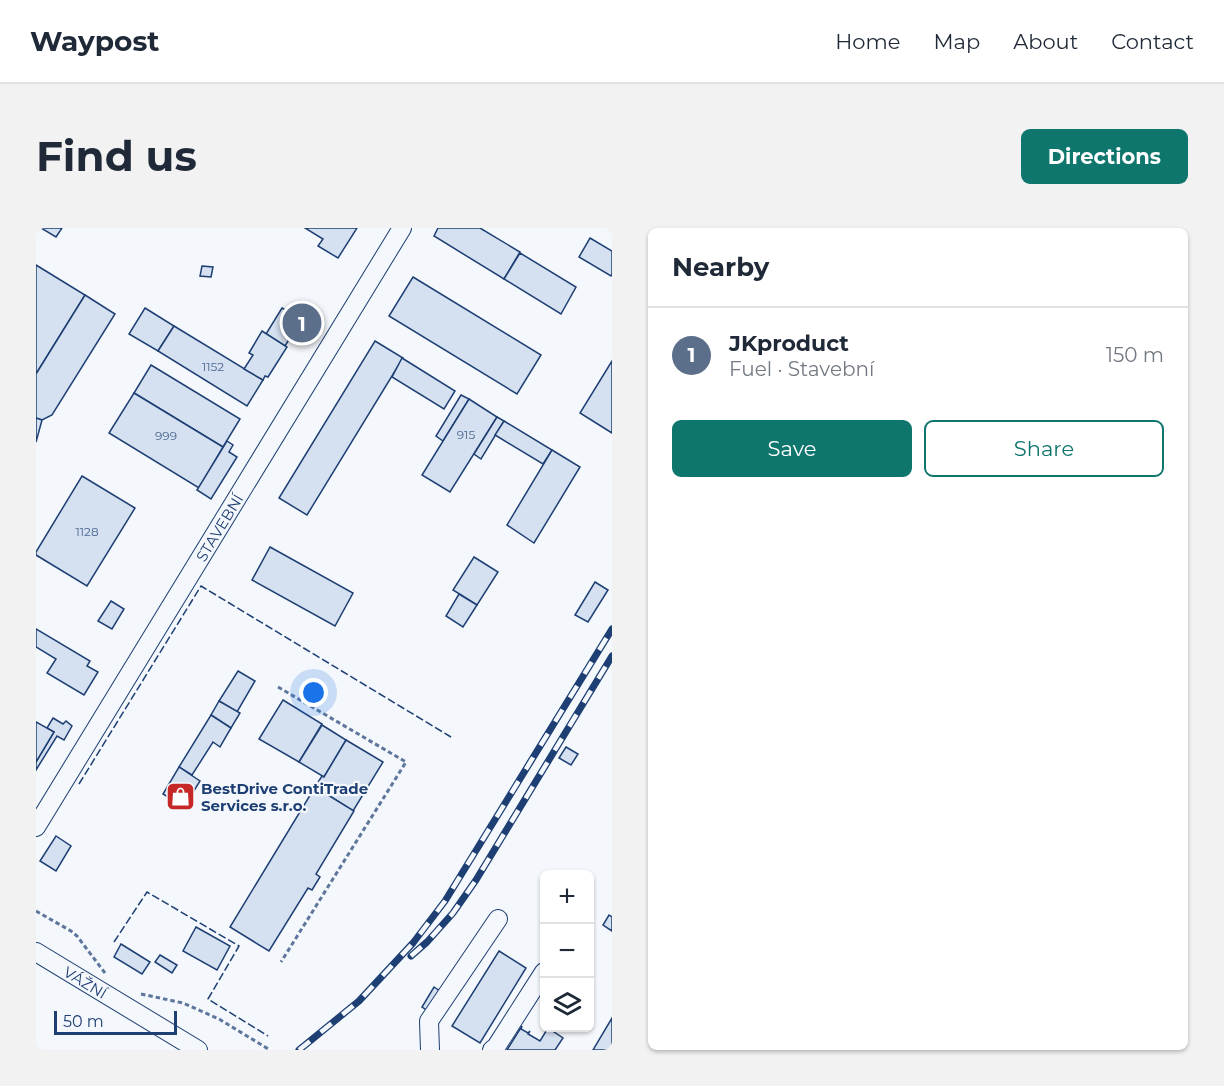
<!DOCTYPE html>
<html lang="en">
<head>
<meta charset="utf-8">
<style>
	:root { --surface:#fff; --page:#f2f2f3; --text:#1f2937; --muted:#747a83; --line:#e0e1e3; --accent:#0f766e }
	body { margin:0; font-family:Montserrat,sans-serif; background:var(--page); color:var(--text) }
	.controls { position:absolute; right:18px; bottom:18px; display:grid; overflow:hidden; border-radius:9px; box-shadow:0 2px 4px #0004 }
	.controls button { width:54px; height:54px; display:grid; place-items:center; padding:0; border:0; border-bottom:2px solid var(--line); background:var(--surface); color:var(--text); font:30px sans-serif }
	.scale { position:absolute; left:18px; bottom:15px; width:123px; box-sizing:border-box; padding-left:6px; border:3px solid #1d3f73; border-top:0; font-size:16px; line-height:21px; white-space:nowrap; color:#1d3f73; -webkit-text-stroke:4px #f4f7fb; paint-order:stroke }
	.you { position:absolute; left:278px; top:465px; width:21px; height:21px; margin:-15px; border:4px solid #fff; border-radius:50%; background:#1a73e8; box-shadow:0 0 0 9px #1a73e833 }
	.badge { display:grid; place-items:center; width:39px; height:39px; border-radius:50%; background:var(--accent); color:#fff; font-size:20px; font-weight:700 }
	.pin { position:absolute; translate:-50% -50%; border:3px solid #fff; box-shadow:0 2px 6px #0006 }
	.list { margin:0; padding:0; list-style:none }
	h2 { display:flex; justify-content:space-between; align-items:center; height:78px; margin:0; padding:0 24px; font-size:26px }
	h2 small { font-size:20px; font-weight:400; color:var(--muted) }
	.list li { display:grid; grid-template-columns:39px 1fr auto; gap:18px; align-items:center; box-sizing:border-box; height:96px; padding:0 24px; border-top:2px solid var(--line) }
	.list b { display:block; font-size:22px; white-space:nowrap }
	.list p { margin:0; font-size:20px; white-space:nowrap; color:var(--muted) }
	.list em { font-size:20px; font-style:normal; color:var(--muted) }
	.actions { display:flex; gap:12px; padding:18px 24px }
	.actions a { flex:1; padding:14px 0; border:2px solid var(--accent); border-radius:9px; text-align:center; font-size:21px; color:var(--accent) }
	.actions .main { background:var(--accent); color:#fff }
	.icon { flex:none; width:33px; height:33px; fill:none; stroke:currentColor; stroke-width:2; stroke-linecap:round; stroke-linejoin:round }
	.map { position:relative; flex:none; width:576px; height:822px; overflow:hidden; border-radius:9px }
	header { display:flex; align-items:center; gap:36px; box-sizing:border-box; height:84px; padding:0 30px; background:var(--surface); border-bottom:2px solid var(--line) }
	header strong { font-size:28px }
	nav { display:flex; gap:33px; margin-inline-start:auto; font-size:21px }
	.intro { display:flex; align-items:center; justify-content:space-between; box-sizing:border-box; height:144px; padding:0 36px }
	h1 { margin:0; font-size:42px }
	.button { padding:15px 27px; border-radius:9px; background:var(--accent); color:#fff; font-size:21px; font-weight:700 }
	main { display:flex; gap:36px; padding:0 36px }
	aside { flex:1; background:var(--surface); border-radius:9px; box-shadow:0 2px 4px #0004 }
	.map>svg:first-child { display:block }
	.building { fill:#d5e0f0; stroke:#1d3f73; stroke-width:1.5 }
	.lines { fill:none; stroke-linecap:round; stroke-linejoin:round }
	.minor-casing { stroke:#1d3f73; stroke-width:20 }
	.path { stroke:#5e769c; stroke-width:3; stroke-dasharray:4.5 3; stroke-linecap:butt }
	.minor { stroke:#f4f7fb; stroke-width:18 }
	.rail-casing { stroke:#1d3f73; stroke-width:7 }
	.rail { stroke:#f4f7fb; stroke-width:4.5; stroke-dasharray:14; stroke-linecap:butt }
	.fence { stroke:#1d3f73; stroke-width:1.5; stroke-dasharray:8 3; stroke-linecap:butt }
	.labels { text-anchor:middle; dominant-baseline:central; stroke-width:4.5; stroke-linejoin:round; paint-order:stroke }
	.number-label { font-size:12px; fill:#4b6792 }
	.street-label { font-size:15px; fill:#1d3f73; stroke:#f4f7fb }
	.poi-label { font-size:15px; font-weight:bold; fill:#1d3f73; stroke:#f4f7fb; text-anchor:start }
</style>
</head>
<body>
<header>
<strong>Waypost</strong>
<nav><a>Home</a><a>Map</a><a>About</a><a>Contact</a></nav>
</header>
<div class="intro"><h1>Find us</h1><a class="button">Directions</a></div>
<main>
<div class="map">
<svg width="576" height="822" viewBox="0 0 576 822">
	<rect width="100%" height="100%" fill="#f4f7fb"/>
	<!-- building -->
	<g class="building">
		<path d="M5 0H26L20 9Z"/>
		<path d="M269 0H321L302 30 282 18 287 11Z"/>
		<path d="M402 0H444L484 24 468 51 398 8Z"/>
		<path d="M554 10 576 23V46L575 48 543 29Z"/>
		<path d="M484 25 540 59 525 86 468 51Z"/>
		<path d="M0 37 49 67 0 146Z"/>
		<path d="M166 38 177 39 175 49 164 48Z"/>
		<path d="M377 49 505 127 481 166 353 88Z"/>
		<path d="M49 67 79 86 16 187 6 192 0 190V146Z"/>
		<path d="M109 80 138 98 122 123 93 106Z"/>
		<path d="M246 80 256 86 259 82 268 88 249 118 230 106Z"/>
		<path d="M138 98 227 152 211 178 122 123Z"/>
		<path d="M226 103 251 119 232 149 229 148 227 152 208 141 217 127 213 125Z"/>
		<path d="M339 113 367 130 271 287 243 270Z"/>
		<path d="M366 130 419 163 408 181 356 149Z"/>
		<path d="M576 133V205L544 185Z"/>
		<path d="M115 137 204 191 187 219 98 165Z"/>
		<path d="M98 165 187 219 163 260 73 205Z"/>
		<path d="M425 167 433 171 407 213 400 208Z"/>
		<path d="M433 171 461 189 414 264 386 247Z"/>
		<path d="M461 189 468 193 445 231 438 226Z"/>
		<path d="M0 190 6 192 0 214Z"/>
		<path d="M468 193 516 222 507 236 459 207Z"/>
		<path d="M191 213 197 217 193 224 201 229 175 271 161 262Z"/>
		<path d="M516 222 544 239 498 315 471 297Z"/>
		<path d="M46 248 99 280 51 358 0 327V324Z"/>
		<path d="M234 319 317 365 299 398 216 352Z"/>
		<path d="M438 329 462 344 441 377 417 362Z"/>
		<path d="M559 354 572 362 552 394 539 387Z"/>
		<path d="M423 366 441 377 427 399 410 388Z"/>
		<path d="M75 373 88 381 76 401 62 393Z"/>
		<path d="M0 401 54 433 51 438 62 444 48 467 11 445 20 431 0 419Z"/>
		<path d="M202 443 219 453 201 484 183 473Z"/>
		<path d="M247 472 286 496 263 534 223 511Z"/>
		<path d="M183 473 204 485 195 500 175 487Z"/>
		<path d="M175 487 195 500 184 519 177 514 156 547 143 539Z"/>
		<path d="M17 490 27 496 30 493 36 498 28 512 21 508 0 542V534L18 504 11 500Z"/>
		<path d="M0 494 18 504 0 534Z"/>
		<path d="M286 497 310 512 288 549 263 534Z"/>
		<path d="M310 512 347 534 317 583 279 559 286 548 288 549Z"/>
		<path d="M530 519 542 526 535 537 523 530Z"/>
		<path d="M143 539 164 553 148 579 127 566Z"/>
		<path d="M279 559 318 583 280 646 284 649 276 662 272 660 233 723 194 699Z"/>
		<path d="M20 608 35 618 20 643 4 633Z"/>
		<path d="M573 687 576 689V703L567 697Z"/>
		<path d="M160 699 194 718 181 742 147 723Z"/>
		<path d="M85 716 114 734 106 746 78 729Z"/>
		<path d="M463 723 490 740 444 815 416 798Z"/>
		<path d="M124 727 141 737 136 745 119 734Z"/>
		<path d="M398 759 404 763 392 783 386 779Z"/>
		<path d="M576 790V822H557Z"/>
		<path d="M486 798 485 801 492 805 494 803 492 806 504 813 512 800 527 810 519 822H471Z"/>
	</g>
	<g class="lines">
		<defs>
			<g id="minor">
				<path id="s1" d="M0 599 366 0"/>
				<path id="s2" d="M0 724 162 822"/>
				<path d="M394 822 393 793 462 691"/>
				<path d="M456 822 460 819 508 744"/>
			</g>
		</defs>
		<!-- minor casing -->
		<use href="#minor" class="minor-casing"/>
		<!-- path -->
		<g class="path">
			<path d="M242 459 370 534 245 734"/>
			<path d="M0 683 35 703 41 708 69 745"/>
			<path d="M105 766 147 775 183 791 234 822"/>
		</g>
		<!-- minor -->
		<use href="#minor" class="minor"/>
		<defs>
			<g id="rail">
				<path d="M375 728 391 714 417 685 440 652 576 428"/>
				<path d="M263 822 323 773 377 715 409 673 576 401"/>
			</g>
		</defs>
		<!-- rail casing -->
		<use href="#rail" class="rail-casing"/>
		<!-- rail -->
		<use href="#rail" class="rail"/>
		<!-- fence -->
		<g class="fence">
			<path d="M43 556 165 358 415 509"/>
			<path d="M78 714 111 664 203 718 172 771 232 808"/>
		</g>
	</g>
	<!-- icons -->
	<defs>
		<symbol id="shop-square" viewBox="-11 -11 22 22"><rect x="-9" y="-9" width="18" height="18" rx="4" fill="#c62828" stroke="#f4f7fb"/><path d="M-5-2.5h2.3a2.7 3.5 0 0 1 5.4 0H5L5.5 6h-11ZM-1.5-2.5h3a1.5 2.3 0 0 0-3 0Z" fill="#fff"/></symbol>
	</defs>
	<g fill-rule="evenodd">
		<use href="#shop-square" x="128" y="552" width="33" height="33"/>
	</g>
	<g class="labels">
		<!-- number labels -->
		<g class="number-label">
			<text x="177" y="138">1152</text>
			<text x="430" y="206">915</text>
			<text x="130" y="207">999</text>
			<text x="51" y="303">1128</text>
		</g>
		<!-- street labels -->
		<g class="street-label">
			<text stroke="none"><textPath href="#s1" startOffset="351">STAVEBNÍ</textPath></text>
			<text stroke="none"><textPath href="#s2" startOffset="58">VÁŽNÍ</textPath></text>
		</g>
		<!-- poi labels -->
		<g class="poi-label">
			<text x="165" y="560">BestDrive ContiTrade<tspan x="165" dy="17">Services s.r.o.</tspan></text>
		</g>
	</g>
</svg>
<div class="controls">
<button>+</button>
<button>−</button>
<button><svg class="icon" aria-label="layers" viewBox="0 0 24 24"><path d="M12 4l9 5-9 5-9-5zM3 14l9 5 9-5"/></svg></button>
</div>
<div class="scale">50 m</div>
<div class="you"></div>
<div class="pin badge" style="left:266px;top:95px;background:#5c6f8a">1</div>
</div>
<aside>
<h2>Nearby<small></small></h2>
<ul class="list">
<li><span class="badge" style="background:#5c6f8a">1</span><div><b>JKproduct</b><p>Fuel · Stavební</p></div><em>150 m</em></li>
</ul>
<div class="actions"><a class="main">Save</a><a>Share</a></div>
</aside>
</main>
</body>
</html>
